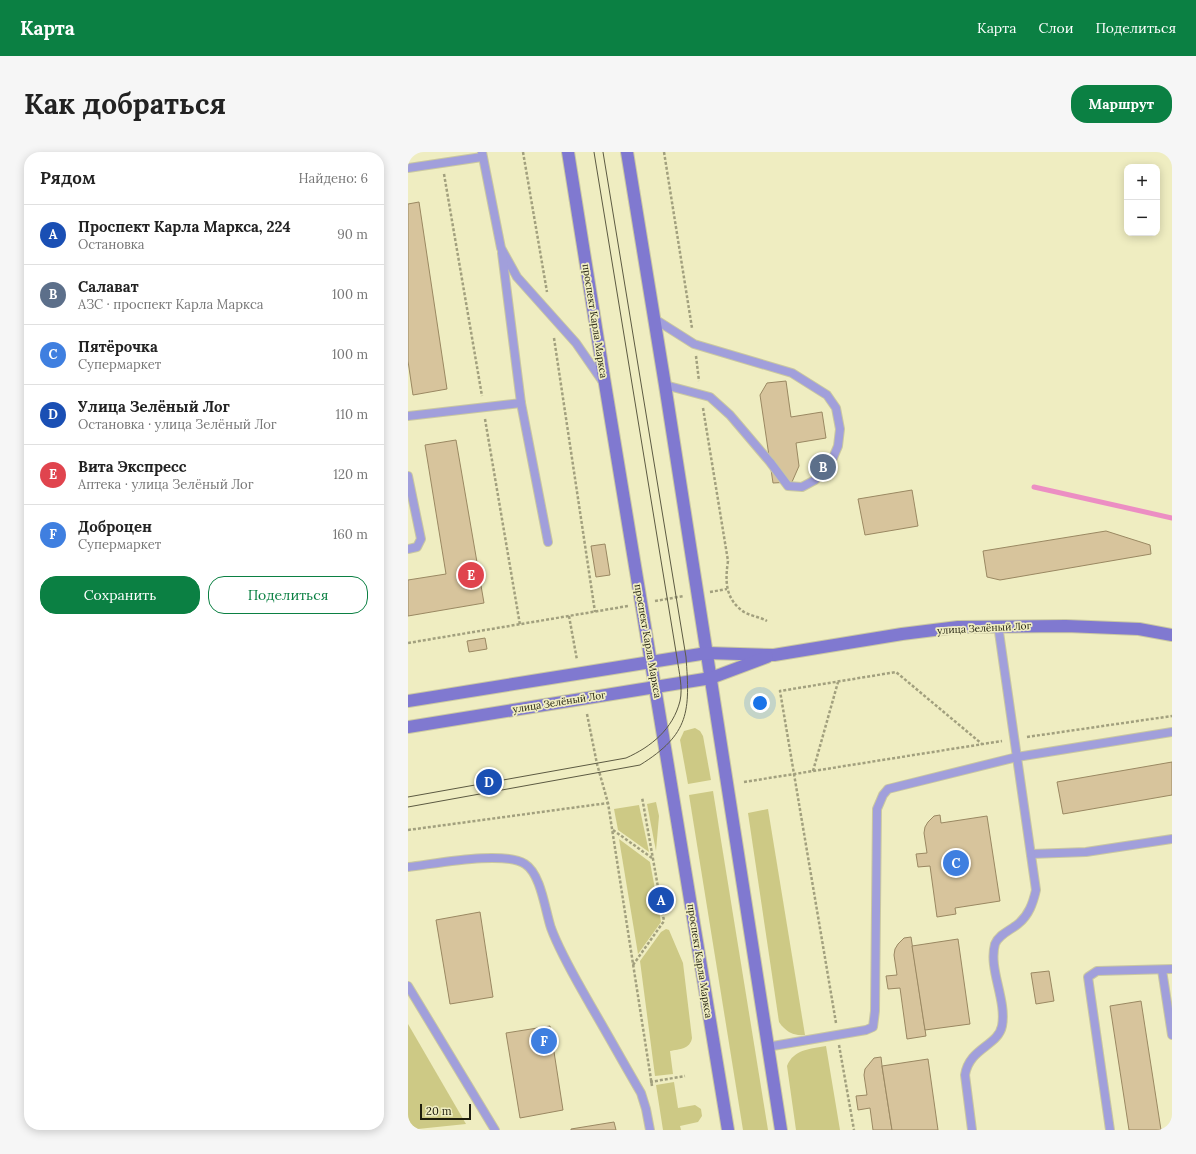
<!DOCTYPE html>
<html lang="ru">
<head>
<meta charset="utf-8">
<style>
	:root { --surface:#fff; --page:#f6f6f6; --text:#222; --muted:#767676; --line:#e0e0e0; --accent:#0b8043 }
	body { margin:0; font-family:Lora,serif; background:var(--page); color:var(--text) }
	.controls { position:absolute; right:12px; top:12px; display:grid; overflow:hidden; border-radius:8px; box-shadow:0 2px 10px #0003 }
	.controls button { width:36px; height:36px; display:grid; place-items:center; padding:0; border:0; border-bottom:1px solid var(--line); background:var(--surface); color:var(--text); font:20px sans-serif }
	.scale { position:absolute; left:12px; bottom:10px; width:51px; box-sizing:border-box; padding-left:4px; border:2px solid #1f1e0d; border-top:0; font-size:11px; line-height:14px; white-space:nowrap; color:#1f1e0d; -webkit-text-stroke:3px #efedc1; paint-order:stroke }
	.you { position:absolute; left:352px; top:551px; width:14px; height:14px; margin:-10px; border:3px solid #fff; border-radius:50%; background:#1a73e8; box-shadow:0 0 0 6px #1a73e833 }
	.badge { display:grid; place-items:center; width:26px; height:26px; border-radius:50%; background:var(--accent); color:#fff; font-size:13px; font-weight:700 }
	.pin { position:absolute; translate:-50% -50%; border:2px solid #fff; box-shadow:0 1px 4px #0006 }
	.list { margin:0; padding:0; list-style:none }
	h2 { display:flex; justify-content:space-between; align-items:center; height:52px; margin:0; padding:0 16px; font-size:17px }
	h2 small { font-size:13px; font-weight:400; color:var(--muted) }
	.list li { display:grid; grid-template-columns:26px 1fr auto; gap:12px; align-items:center; box-sizing:border-box; height:60px; padding:0 16px; border-top:1px solid var(--line) }
	.list b { display:block; font-size:15px; white-space:nowrap }
	.list p { margin:0; font-size:13px; white-space:nowrap; color:var(--muted) }
	.list em { font-size:13px; font-style:normal; color:var(--muted) }
	.actions { display:flex; gap:8px; padding:12px 16px }
	.actions a { flex:1; padding:9px 0; border:1px solid var(--accent); border-radius:16px; text-align:center; font-size:14px; color:var(--accent) }
	.actions .main { background:var(--accent); color:#fff }
	.map { position:relative; flex:none; width:764px; height:978px; overflow:hidden; border-radius:16px }
	header { display:flex; align-items:center; gap:24px; box-sizing:border-box; height:56px; padding:0 20px; background:var(--accent); color:#fff }
	header strong { font-size:19px }
	nav { display:flex; gap:22px; margin-inline-start:auto; font-size:14px }
	.intro { display:flex; align-items:center; justify-content:space-between; box-sizing:border-box; height:96px; padding:0 24px }
	h1 { margin:0; font-size:28px }
	.button { padding:10px 18px; border-radius:16px; background:var(--accent); color:#fff; font-size:14px; font-weight:700 }
	main { display:flex; gap:24px; padding:0 24px }
	aside { flex:1; background:var(--surface); border-radius:16px; box-shadow:0 2px 10px #0003 }
	.map>svg:first-child { display:block }
	.green { fill:#cdc985 }
	.lines { fill:none; stroke-linecap:round; stroke-linejoin:round }
	.stream { stroke:#ec8ec3; stroke-width:5 }
	.building { fill:#d7c49c; stroke:#9a8862 }
	.lane-casing { stroke:#cac8a1; stroke-width:10 }
	.secondary-casing { stroke:#cac8a1; stroke-width:14 }
	.path { stroke:#a2a07e; stroke-width:2.5; stroke-dasharray:3 2; stroke-linecap:butt }
	.lane { stroke:#a19fdb; stroke-width:8 }
	.secondary { stroke:#8079d0; stroke-width:12 }
	.tram { stroke:#5c5a42; stroke-width:1 }
	.labels { text-anchor:middle; dominant-baseline:central; stroke-width:3.5; stroke-linejoin:round; paint-order:stroke }
	.street-label { font-size:10px; fill:#1f1e0d; stroke:#efedc1 }
</style>
</head>
<body>
<header>
<strong>Карта</strong>
<nav><a>Карта</a><a>Слои</a><a>Поделиться</a></nav>
</header>
<div class="intro"><h1>Как добраться</h1><a class="button">Маршрут</a></div>
<main>
<aside>
<h2>Рядом<small>Найдено: 6</small></h2>
<ul class="list">
<li><span class="badge" style="background:#1a4fb4">A</span><div><b>Проспект Карла Маркса, 224</b><p>Остановка</p></div><em>90 m</em></li>
<li><span class="badge" style="background:#5c6f8a">B</span><div><b>Салават</b><p>АЗС · проспект Карла Маркса</p></div><em>100 m</em></li>
<li><span class="badge" style="background:#3f7fe0">C</span><div><b>Пятёрочка</b><p>Супермаркет</p></div><em>100 m</em></li>
<li><span class="badge" style="background:#1a4fb4">D</span><div><b>Улица Зелёный Лог</b><p>Остановка · улица Зелёный Лог</p></div><em>110 m</em></li>
<li><span class="badge" style="background:#e0444e">E</span><div><b>Вита Экспресс</b><p>Аптека · улица Зелёный Лог</p></div><em>120 m</em></li>
<li><span class="badge" style="background:#3f7fe0">F</span><div><b>Доброцен</b><p>Супермаркет</p></div><em>160 m</em></li>
</ul>
<div class="actions"><a class="main">Сохранить</a><a>Поделиться</a></div>
</aside>
<div class="map">
<svg width="764" height="978" viewBox="0 0 764 978">
	<rect width="100%" height="100%" fill="#efedc1"/>
	<!-- green -->
	<g class="green">
		<path d="M287 576 292 579 295 584 303 628 280 632 272 588 276 579Z"/>
		<path d="M305 639 360 978H335L281 643Z"/>
		<path d="M248 650 251 664 248 699 239 652Z"/>
		<path d="M231 653 241 700 210 678 206 657Z"/>
		<path d="M360 657 397 883C385 884 378 880 371 870L340 661Z"/>
		<path d="M211 687 242 710 253 770 230 802Z"/>
		<path d="M258 777 261 778 275 811 284 886C282 897 272 897 262 899L265 922 247 924 232 809 253 780Z"/>
		<path d="M0 872 58 972 0 978Z"/>
		<path d="M418 894 432 978H388L379 914C386 897 402 897 418 894Z"/>
		<path d="M266 930 270 956 287 953 293 957 294 964 290 970 272 974 273 978H255L248 933Z"/>
	</g>
	<g class="lines">
		<!-- stream -->
		<path class="stream" d="M626 335 764 366"/>
	</g>
	<!-- building -->
	<g class="building">
		<path d="M11 50 39 237 5 243 0 209V52Z"/>
		<path d="M378 229 383 265 414 260 418 286 388 291 391 314 384 330 365 331 352 243 359 231Z"/>
		<path d="M48 288 76 451 0 464V428L38 422 17 293Z"/>
		<path d="M504 338 510 374 457 383 450 347Z"/>
		<path d="M698 379 742 393 743 402 592 428 579 425 575 399Z"/>
		<path d="M197 392 202 423 188 425 183 394Z"/>
		<path d="M77 486 79 497 61 500 59 489Z"/>
		<path d="M764 610V643L655 662 649 630Z"/>
		<path d="M532 663 533 671 579 664 592 749 547 756 548 762 529 765 522 714 510 715 508 702 519 701 516 681 517 675 520 670 526 664Z"/>
		<path d="M72 760 85 845 42 852 28 768Z"/>
		<path d="M503 785 518 884 499 887 492 836 480 837 478 824 489 823 486 803 487 797 490 792 496 786Z"/>
		<path d="M550 787 562 872 517 878 504 794Z"/>
		<path d="M641 819 646 849 628 852 623 821Z"/>
		<path d="M733 849 753 978H721L702 854Z"/>
		<path d="M142 874 155 958 112 966 98 881Z"/>
		<path d="M473 905 474 914 484 978H465L462 956 450 958 448 944 459 943 456 923 457 917 466 906Z"/>
		<path d="M520 907 530 978H484L474 914Z"/>
		<path d="M206 970 208 978H163V977Z"/>
	</g>
	<g class="lines">
		<defs>
			<g id="lane">
				<path d="M74 0 93 96 109 125 168 191 195 230"/>
				<path d="M0 16 74 5"/>
				<path d="M245 166 286 192 384 221 419 243 428 256 432 277 430 294 422 313 407 328 394 335 380 334 362 310 322 263 302 245 257 233"/>
				<path d="M113 251 140 390"/>
				<path d="M0 264 113 251 94 101"/>
				<path d="M0 324 13 387 9 395 0 397"/>
				<path d="M623 702 678 700 764 687"/>
				<path d="M0 715C27 712 95 698 117 712 133 722 137 758 143 776 153 803 169 829 183 854 200 883 216 912 233 941L238 957 242 978"/>
				<path d="M754 818 764 883"/>
				<path d="M0 834 87 978"/>
				<path d="M359 895 458 878 465 875 467 859 469 657 475 643 480 637 609 605 764 580"/>
				<path d="M564 978 557 923C561 896 590 894 594 874 599 848 580 817 587 792 591 782 603 778 610 772 621 763 625 751 628 738L590 473"/>
				<path d="M702 978 680 825 689 819 764 817"/>
			</g>
			<g id="secondary">
				<path d="M160 0 197 232 320 978"/>
				<path d="M219 0 257 233 373 978"/>
				<path d="M0 549 299 501 366 503 494 482 550 475 658 474 731 477 764 483"/>
				<path d="M0 575 303 526 359 505"/>
			</g>
		</defs>
		<!-- lane casing -->
		<use href="#lane" class="lane-casing"/>
		<!-- secondary casing -->
		<use href="#secondary" class="secondary-casing"/>
		<!-- path -->
		<g class="path">
			<path d="M115 0 139 140"/>
			<path d="M256 0 284 176"/>
			<path d="M36 22 74 244"/>
			<path d="M146 186 187 460"/>
			<path d="M288 204 291 229"/>
			<path d="M295 256 320 409C317 429 317 447 336 460 343 464 352 465 359 469"/>
			<path d="M77 267 112 473"/>
			<path d="M302 440 319 437"/>
			<path d="M247 449 276 444"/>
			<path d="M161 464 169 508"/>
			<path d="M0 491 220 454"/>
			<path d="M179 562 189 612 200 651 244 934"/>
			<path d="M619 585 764 564"/>
			<path d="M405 619 430 530"/>
			<path d="M336 630 594 589"/>
			<path d="M0 678 200 651"/>
			<path d="M205 678 244 706"/>
			<path d="M225 813 256 769 234 645"/>
			<path d="M428 871 372 539 488 520 574 592"/>
			<path d="M431 893 446 978"/>
			<path d="M242 930 277 924"/>
		</g>
		<!-- lane -->
		<use href="#lane" class="lane"/>
		<!-- secondary -->
		<use href="#secondary" class="secondary"/>
		<!-- tram -->
		<g class="tram">
			<path d="M0 645 218 606C243 595 265 577 272 549 275 536 271 520 269 506L186 0"/>
			<path d="M0 655 232 613C282 582 282 559 278 505L195 0"/>
		</g>
	</g>
	<g class="labels">
		<!-- street labels -->
		<g class="street-label">
			<text transform="translate(187 169) rotate(81)">проспект Карла Маркса</text>
			<text transform="translate(576 476) rotate(-3)">улица Зелёный Лог</text>
			<text transform="translate(240 489) rotate(80)">проспект Карла Маркса</text>
			<text transform="translate(151 550) rotate(-9)">улица Зелёный Лог</text>
			<text transform="translate(292 809) rotate(81)">проспект Карла Маркса</text>
		</g>
	</g>
</svg>
<div class="controls">
<button>+</button>
<button>−</button>
</div>
<div class="scale">20 m</div>
<div class="you"></div>
<div class="pin badge" style="left:253px;top:748px;background:#1a4fb4">A</div>
<div class="pin badge" style="left:415px;top:315px;background:#5c6f8a">B</div>
<div class="pin badge" style="left:548px;top:711px;background:#3f7fe0">C</div>
<div class="pin badge" style="left:81px;top:630px;background:#1a4fb4">D</div>
<div class="pin badge" style="left:63px;top:423px;background:#e0444e">E</div>
<div class="pin badge" style="left:136px;top:889px;background:#3f7fe0">F</div>
</div>
</main>
</body>
</html>
